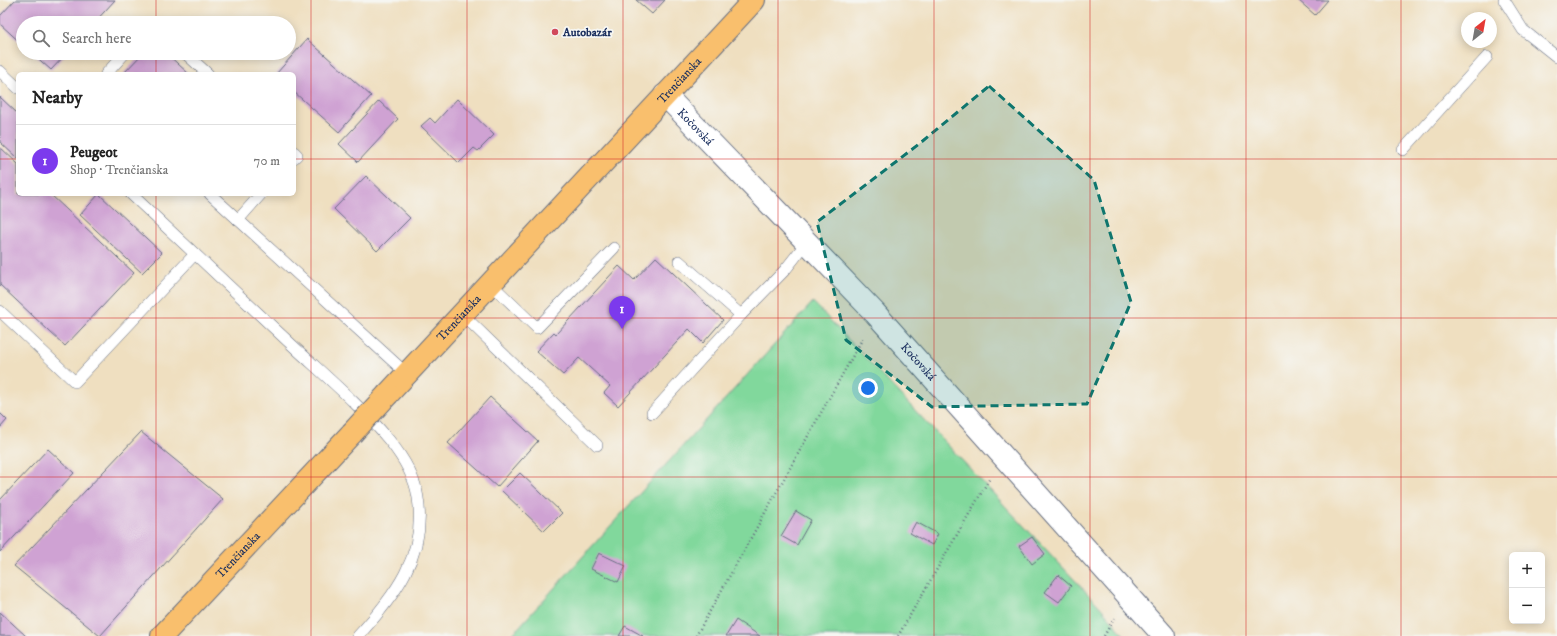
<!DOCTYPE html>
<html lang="en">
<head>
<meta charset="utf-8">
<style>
	:root { --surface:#fff; --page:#f6f6f6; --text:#222; --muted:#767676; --line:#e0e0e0; --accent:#7c3aed }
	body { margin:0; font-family:"IM FELL DW Pica",serif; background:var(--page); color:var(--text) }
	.controls { position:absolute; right:12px; bottom:12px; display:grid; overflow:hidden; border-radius:6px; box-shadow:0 2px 10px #0003 }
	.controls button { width:36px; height:36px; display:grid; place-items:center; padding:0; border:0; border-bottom:1px solid var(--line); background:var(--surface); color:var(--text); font:20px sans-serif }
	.compass { position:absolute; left:1461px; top:12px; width:36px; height:36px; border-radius:50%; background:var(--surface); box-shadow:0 2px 10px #0003; rotate:31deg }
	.you { position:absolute; left:868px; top:388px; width:14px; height:14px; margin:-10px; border:3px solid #fff; border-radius:50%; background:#1a73e8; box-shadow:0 0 0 6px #1a73e833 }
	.badge { display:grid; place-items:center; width:26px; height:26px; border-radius:50%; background:var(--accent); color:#fff; font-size:13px; font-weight:700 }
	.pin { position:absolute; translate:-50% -33px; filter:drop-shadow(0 1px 2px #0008) }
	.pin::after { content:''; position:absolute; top:21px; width:14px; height:12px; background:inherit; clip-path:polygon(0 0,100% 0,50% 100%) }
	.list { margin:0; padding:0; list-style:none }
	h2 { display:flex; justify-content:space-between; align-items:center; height:52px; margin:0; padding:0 16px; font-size:17px }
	h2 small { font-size:13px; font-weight:400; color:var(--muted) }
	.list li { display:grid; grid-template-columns:26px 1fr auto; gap:12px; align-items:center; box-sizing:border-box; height:72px; padding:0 16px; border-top:1px solid var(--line) }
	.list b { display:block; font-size:15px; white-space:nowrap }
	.list p { margin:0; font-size:13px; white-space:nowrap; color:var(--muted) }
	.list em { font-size:13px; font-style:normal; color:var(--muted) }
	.icon { flex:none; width:22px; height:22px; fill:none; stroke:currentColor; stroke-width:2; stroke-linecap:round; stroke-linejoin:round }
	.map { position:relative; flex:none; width:1557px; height:636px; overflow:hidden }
	.search { position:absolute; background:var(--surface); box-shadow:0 2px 10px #0003; left:16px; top:16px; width:280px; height:44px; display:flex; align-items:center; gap:10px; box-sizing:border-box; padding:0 14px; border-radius:22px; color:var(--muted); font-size:15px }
	.panel { position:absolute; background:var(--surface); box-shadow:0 2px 10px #0003; left:16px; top:72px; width:280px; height:124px; border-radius:6px }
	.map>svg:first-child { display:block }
	.green { fill:#81d89c; stroke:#4e847d }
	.building { fill:#cfa2d3 }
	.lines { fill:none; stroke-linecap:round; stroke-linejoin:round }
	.lane-casing { stroke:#656d80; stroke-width:12 }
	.street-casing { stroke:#656d80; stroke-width:24 }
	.primary-casing { stroke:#656d80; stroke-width:24 }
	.path { stroke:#656d80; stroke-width:2.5; stroke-dasharray:1 3; stroke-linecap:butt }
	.lane { stroke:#fff; stroke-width:11 }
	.street { stroke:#fff; stroke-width:22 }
	.primary { stroke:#f9bf6d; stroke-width:22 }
	.primary-bridge-casing { stroke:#656d80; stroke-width:24; stroke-linecap:butt }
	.primary-bridge { stroke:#f9bf6d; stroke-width:22 }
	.marked { fill:#0f766e; fill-opacity:0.2; stroke:#0f766e; stroke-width:3; stroke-dasharray:8 5; stroke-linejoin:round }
	.grid { fill:none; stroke:#d62828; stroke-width:1; stroke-opacity:0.55 }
	.poi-dot { fill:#d1495b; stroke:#f6f6f2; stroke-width:1.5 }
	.labels { text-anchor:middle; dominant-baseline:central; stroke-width:3.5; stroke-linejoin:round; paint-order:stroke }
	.poi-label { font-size:12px; font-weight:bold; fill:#1b2f5e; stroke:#f6f6f2; text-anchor:start }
	.street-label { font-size:12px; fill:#1b2f5e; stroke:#f6f6f2 }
</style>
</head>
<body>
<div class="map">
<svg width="1557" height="636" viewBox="0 0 1557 636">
	<rect width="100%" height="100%" fill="#f6f6f2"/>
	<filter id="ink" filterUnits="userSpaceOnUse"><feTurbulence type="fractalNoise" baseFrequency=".025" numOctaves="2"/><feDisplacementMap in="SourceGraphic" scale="8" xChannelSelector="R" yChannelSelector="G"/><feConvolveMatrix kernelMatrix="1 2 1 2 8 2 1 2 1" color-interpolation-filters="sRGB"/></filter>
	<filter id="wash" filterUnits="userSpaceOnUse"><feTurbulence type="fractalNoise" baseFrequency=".012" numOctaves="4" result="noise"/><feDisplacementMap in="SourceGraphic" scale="16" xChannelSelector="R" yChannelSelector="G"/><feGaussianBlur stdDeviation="0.9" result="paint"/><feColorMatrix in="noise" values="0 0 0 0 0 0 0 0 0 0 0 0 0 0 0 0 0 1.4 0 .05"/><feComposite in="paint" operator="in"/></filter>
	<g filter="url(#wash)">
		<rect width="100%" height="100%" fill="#efdfc0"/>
		<!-- green -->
		<path class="green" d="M813 302 1103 610 1125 636H511Z"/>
		<g id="blocks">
			<!-- building -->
			<g class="building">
				<path d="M15 0H115L94 23H23V45L0 24V16Z"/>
				<path d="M636 0H665L652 14Z"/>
				<path d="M1298 0H1328L1315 15Z"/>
				<path d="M307 39 371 96 339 132 294 92V74H276Z"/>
				<path d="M32 53H67L51 70Z"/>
				<path d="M143 53H166L189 74H123Z"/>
				<path d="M0 97 18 114V159L0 142Z"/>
				<path d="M457 99 494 135 478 151 474 148 459 163 421 126 430 118 435 123Z"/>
				<path d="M379 101 398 119 358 162 339 144Z"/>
				<path d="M0 147 18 164V194H50L134 273 65 346 0 285Z"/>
				<path d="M366 176 410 218 377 251 334 209Z"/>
				<path d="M99 194 162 253 142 273 80 215Z"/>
				<path d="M656 257 723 320 703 343 689 329 618 406 604 393 610 386 579 358 563 375 536 351 554 332 556 334 619 266 634 280Z"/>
				<path d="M490 397 538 441 497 487 448 443Z"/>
				<path d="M0 413 7 420 0 428Z"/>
				<path d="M141 432 223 499 100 636 14 566Z"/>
				<path d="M48 449 74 473 0 552V500Z"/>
				<path d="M520 473 562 513 544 531 502 491Z"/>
				<path d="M796 511 811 520 797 545 781 536Z"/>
				<path d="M916 522 938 534 932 545 910 533Z"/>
				<path d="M1032 537 1045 554 1032 564 1019 546Z"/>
				<path d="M599 553 626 566 618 582 591 569Z"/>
				<path d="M1058 575 1071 586 1059 602 1045 592Z"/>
				<path d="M0 612 26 636H0Z"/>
				<path d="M736 620 760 636H726Z"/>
				<path d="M625 626 643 636H619Z"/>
			</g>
		</g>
	</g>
	<g filter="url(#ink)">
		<use href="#blocks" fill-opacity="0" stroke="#656d80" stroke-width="1"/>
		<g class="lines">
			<defs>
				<g id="lane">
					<path d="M1504 0 1523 30 1557 57"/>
					<path d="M185 53 208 74"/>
					<path d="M0 71 18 88"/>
					<path d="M106 74 125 53"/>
					<path d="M1403 150 1487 57"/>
					<path d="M294 152 297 155 294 158"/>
					<path d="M131 194C184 244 238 294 292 345 324 375 360 405 389 440 402 456 415 476 418 498 427 555 394 597 358 636"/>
					<path d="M210 194 407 374"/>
					<path d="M238 220 261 194"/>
					<path d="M679 261 741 315 785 270 807 242"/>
					<path d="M491 284 537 328 614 248"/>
					<path d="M0 311 75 382 195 254"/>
					<path d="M463 315 597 445"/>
					<path d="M652 413 741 315"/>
				</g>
				<g id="street">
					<path id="s1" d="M665 95 875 313 1164 636"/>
				</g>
				<g id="primary">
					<path id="s2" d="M388 394 754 0"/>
					<path id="s3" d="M162 636 352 433"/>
				</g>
			</defs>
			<!-- lane casing -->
			<use href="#lane" class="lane-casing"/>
			<!-- street casing -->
			<use href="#street" class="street-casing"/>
			<!-- primary casing -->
			<use href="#primary" class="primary-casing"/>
			<!-- path -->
			<g class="path">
				<path d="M696 636 864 336"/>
				<path d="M898 636 990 478"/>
				<path d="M1104 636 1115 617"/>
			</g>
			<!-- lane -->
			<use href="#lane" class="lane"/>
			<!-- street -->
			<use href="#street" class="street"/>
			<!-- primary -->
			<use href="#primary" class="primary"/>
			<defs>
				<path id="primary-bridge" d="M352 433 388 394"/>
			</defs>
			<!-- primary-bridge casing -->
			<use href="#primary-bridge" class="primary-bridge-casing"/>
			<!-- primary-bridge -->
			<use href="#primary-bridge" class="primary-bridge"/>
		</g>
	</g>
	<!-- marked area -->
	<path class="marked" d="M989 86 1094 180 1131 302 1087 404 932 407 846 340 817 222 919 144Z"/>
	<!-- grid -->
	<path class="grid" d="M156 0V23M311 0V636M467 0V636M623 0V636M778 0V636M934 0V636M1090 0V636M1246 0V636M1401 0V636M156 53V74M0 159H18M294 159H1557M156 194V636M0 318H1557M0 477H1557"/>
	<!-- markers -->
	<circle class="poi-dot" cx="555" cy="32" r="4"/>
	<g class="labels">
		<!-- poi labels -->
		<g class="poi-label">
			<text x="563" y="32">Autobazár</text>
		</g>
		<!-- street labels -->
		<g class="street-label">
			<text stroke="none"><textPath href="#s2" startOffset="428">Trenčianska</textPath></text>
			<text stroke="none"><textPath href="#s1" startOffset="44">Kočovská</textPath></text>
			<text stroke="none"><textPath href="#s2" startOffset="104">Trenčianska</textPath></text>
			<text stroke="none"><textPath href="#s1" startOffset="368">Kočovská</textPath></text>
			<text stroke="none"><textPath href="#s3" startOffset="111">Trenčianska</textPath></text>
		</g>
	</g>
</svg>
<div class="controls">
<button>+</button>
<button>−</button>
</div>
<svg class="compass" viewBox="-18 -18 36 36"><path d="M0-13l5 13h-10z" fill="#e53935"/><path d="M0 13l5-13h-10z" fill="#767676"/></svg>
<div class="you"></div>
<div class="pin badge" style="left:622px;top:329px">1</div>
<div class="search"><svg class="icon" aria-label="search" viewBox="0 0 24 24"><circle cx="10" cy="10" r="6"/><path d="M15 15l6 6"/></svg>Search here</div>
<section class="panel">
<h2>Nearby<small></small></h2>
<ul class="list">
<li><span class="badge">1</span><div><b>Peugeot</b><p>Shop · Trenčianska</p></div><em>70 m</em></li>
</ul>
</section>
</div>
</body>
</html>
